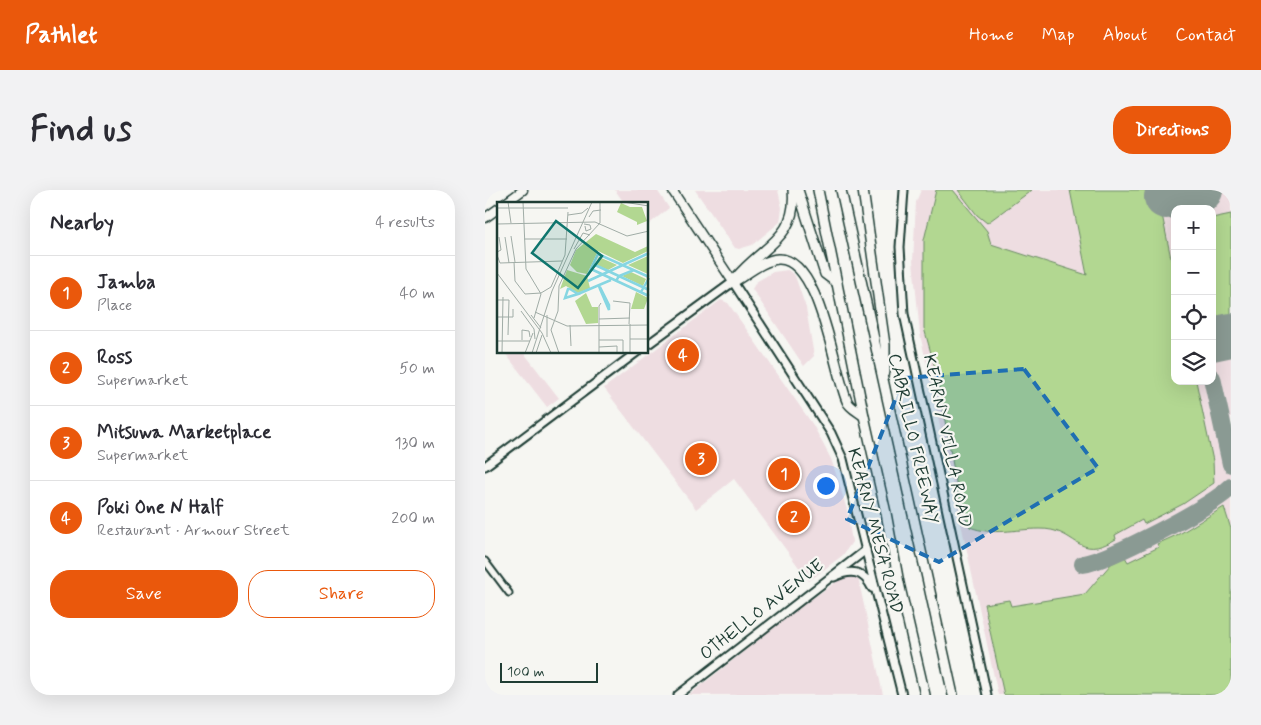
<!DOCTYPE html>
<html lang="en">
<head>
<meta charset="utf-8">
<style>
	:root { --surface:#fff; --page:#f2f2f3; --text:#2b2b33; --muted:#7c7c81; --line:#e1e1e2; --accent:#ea580c }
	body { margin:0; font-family:Mynerve,sans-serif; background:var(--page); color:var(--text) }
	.controls { position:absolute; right:15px; top:15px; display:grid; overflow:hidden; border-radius:10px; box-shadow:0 5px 20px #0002 }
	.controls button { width:45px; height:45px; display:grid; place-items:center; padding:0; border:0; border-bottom:1px solid var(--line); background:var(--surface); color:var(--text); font:25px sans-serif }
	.scale { position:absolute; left:15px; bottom:12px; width:98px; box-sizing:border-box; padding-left:5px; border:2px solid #1f3d34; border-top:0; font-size:14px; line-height:18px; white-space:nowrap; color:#1f3d34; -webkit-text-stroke:4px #f6f6f2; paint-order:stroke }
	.you { position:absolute; left:340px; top:295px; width:18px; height:18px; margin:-12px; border:4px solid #fff; border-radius:50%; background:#1a73e8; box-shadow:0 0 0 8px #1a73e833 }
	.badge { display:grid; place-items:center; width:32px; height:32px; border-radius:50%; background:var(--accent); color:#fff; font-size:16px; font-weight:700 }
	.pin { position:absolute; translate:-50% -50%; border:2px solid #fff; box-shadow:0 1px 5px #0006 }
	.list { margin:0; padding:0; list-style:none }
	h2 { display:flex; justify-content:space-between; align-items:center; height:65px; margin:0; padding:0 20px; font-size:21px }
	h2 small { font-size:16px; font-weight:400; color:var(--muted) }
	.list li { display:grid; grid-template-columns:32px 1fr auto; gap:15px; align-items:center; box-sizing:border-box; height:75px; padding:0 20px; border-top:1px solid var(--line) }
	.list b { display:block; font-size:19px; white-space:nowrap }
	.list p { margin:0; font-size:16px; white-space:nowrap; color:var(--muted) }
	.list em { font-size:16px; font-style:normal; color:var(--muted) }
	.actions { display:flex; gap:10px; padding:15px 20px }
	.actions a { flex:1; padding:11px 0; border:1px solid var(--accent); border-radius:20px; text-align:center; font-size:18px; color:var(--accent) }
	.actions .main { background:var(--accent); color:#fff }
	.icon { flex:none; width:28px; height:28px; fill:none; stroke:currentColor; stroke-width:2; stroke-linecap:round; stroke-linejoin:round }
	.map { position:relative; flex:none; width:746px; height:505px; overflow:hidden; border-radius:20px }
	header { display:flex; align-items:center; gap:30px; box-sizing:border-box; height:70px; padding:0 25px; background:var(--accent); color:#fff }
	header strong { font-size:24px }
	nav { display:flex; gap:28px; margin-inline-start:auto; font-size:18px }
	.intro { display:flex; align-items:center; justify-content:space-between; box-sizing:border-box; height:120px; padding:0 30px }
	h1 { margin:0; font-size:35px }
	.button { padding:12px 22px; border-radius:20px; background:var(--accent); color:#fff; font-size:18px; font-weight:700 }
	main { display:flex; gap:30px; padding:0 30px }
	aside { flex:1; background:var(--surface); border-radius:20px; box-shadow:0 5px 20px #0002 }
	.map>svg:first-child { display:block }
	.built { fill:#eedde1; fill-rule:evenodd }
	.green { fill:#b2d791; stroke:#688a62 }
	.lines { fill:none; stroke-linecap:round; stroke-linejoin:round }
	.taxiway { stroke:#8a9a93; stroke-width:18 }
	.runway { stroke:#8a9a93; stroke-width:44 }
	.street-casing { stroke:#1f3d34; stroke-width:9 }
	.secondary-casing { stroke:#1f3d34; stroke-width:11 }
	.primary-casing { stroke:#1f3d34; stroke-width:11 }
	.highway-casing { stroke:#1f3d34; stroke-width:12 }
	.street { stroke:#f6f6f2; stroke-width:5 }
	.secondary { stroke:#f6f6f2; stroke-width:7 }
	.primary { stroke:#f6f6f2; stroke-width:8 }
	.highway { stroke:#f6f6f2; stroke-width:9 }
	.marked { fill:#1f6fb2; fill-opacity:0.2; stroke:#1f6fb2; stroke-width:4; stroke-dasharray:10 6; stroke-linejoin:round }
	.labels { text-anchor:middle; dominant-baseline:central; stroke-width:4.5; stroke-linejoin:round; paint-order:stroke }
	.street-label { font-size:18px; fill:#1f3d34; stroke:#f6f6f2 }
	.inset-river { fill:none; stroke:#86d6e2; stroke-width:2.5 }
	.inset-road { fill:none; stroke:#a0aca6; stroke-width:1 }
	.view { fill:#0f766e; fill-opacity:0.15; stroke:#0f766e; stroke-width:2.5 }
	.inset-edge { fill:none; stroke:#1f3d34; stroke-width:2.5 }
</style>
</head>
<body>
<header>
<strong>Pathlet</strong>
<nav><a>Home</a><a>Map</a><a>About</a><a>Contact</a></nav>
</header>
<div class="intro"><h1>Find us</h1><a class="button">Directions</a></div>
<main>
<aside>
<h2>Nearby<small>4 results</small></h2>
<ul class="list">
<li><span class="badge">1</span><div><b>Jamba</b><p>Place</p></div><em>40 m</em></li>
<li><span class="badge">2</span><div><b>Ross</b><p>Supermarket</p></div><em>50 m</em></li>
<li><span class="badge">3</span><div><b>Mitsuwa Marketplace</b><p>Supermarket</p></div><em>130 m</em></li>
<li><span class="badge">4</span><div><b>Poki One N Half</b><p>Restaurant · Armour Street</p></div><em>200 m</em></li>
</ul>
<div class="actions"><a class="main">Save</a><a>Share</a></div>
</aside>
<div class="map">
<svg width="746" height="505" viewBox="0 0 746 505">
	<rect width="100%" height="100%" fill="#f6f6f2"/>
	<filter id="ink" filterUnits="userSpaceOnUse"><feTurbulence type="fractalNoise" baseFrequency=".02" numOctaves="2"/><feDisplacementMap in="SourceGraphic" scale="10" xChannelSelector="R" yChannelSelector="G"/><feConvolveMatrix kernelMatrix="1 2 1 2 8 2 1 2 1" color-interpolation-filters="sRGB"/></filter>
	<g filter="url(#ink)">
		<!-- built -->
		<g class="built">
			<path d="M130 0H172L184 18 163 35 162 14H140Z"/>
			<path d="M210 0H293L297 18 295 32 267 55 254 59 250 58Z"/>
			<path d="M436 0H746V505H513L435 144 428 71 431 12ZM690 19H727V191H690Z"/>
			<path d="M303 80 310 86 321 118 329 166 319 176 267 99 271 92 288 82Z"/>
			<path d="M236 110 243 113 328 235 346 269 354 293 362 320 367 352 358 365 324 391 249 289 211 319 119 198Z"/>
			<path d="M20 163H39L74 208 62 217Z"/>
			<path d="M363 384 373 387 398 505H204L316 416Z"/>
		</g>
		<!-- green -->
		<g class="green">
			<path d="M451 0H468L502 41 506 54 602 85 585 0H672L690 88V191H711L728 271 729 293 698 314 659 334 657 330 630 345 631 349C591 373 593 338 554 339 531 339 507 346 485 337L476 320 451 181 439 138V50Z"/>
			<path d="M473 0H547L502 33 492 25Z"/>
			<path d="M746 24V128L731 131 727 120V28Z"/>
			<path d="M739 317 746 339V505H519L499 414 524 410 526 416 600 404 626 374 640 367 643 372 674 357 672 354 696 343Z"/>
		</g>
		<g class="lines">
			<!-- taxiway -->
			<g class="taxiway">
				<path d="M688 6 691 19"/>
				<path d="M727 150 732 148"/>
				<path d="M727 188 746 274"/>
				<path d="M598 374C627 369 724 318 746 297"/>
			</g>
			<!-- runway -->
			<g class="runway">
				<path d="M681 7 716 0"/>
				<path d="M727 149 746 145"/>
			</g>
			<defs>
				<path id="street" d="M0 371 24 403"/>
				<g id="secondary">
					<path d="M419 0 415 57 419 124 502 505"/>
					<path d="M162 155 248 92 346 243 358 269 417 505"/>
					<path d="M0 276 152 162"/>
					<path d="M349 387C366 379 378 380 387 398"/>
					<path d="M193 505 381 360"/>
				</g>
				<g id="primary">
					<path d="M187 0 248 92"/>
					<path d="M19 14 38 0"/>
					<path d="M0 28 14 18"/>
				</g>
				<g id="highway">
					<path d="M313 0 340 84 352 93"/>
					<path d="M333 0 379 226 401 323 414 393 440 505"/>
					<path d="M356 0 468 505"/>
					<path d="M378 0 400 155V182"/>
					<path d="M250 89C276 56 313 49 308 0"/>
					<path d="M248 92C261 85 278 70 293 69 335 67 349 182 362 211 364 217 374 222 379 226"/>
				</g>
			</defs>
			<!-- street casing -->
			<use href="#street" class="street-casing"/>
			<!-- secondary casing -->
			<use href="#secondary" class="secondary-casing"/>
			<!-- primary casing -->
			<use href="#primary" class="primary-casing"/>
			<!-- highway casing -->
			<use href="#highway" class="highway-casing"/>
			<!-- street -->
			<use href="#street" class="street"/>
			<!-- secondary -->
			<use href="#secondary" class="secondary"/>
			<!-- primary -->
			<use href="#primary" class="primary"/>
			<!-- highway -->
			<use href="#highway" class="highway"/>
		</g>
	</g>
	<!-- marked area -->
	<path class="marked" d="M539 179 613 278 454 372 362 329 419 188Z"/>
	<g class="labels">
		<!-- street labels -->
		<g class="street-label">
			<text transform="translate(428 249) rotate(77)">CABRILLO FREEWAY</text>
			<text transform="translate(462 251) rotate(78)">KEARNY VILLA ROAD</text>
			<text transform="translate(390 341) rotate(75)">KEARNY MESA ROAD</text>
			<text transform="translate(277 420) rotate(-38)">OTHELLO AVENUE</text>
		</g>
	</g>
	<!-- overview -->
	<g transform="translate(12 12)">
		<rect width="151" height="151" fill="#f6f6f2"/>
		<path d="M124 1 133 5H145L150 19 140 23V20L120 10ZM99 32 138 50 151 44V49L126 61 101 49 90 72 80 70 73 63 79 48ZM151 54V72L131 63ZM102 55 120 63 111 68 98 62ZM70 68 90 74 93 86 81 91 69 84 63 87ZM134 70 149 77 146 84 125 74ZM139 90 151 96 147 107H134ZM89 91 95 105H101V121L89 122 78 99Z" fill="#b2d791"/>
		<path class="inset-river" d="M101 52 152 75M96 62 152 88M94 67 152 94M91 73 101 52M91 79 152 51M119 79 122 74 137 68M103 85 112 103V108L103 87 102 84 103 83M71 87H73L81 92 68 96ZM144 90 152 76M81 92 114 78"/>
		<path class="inset-road" d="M11 0 14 21M26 0 29 67 44 92 37 116M126 0 152 4M0 6H71M71 13 85 11 91 6M92 15 96 9 104 8M0 22 98 20 130 34 152 29M87 22 93 23 94 27 89 29 88 24M14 34 18 60M8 35 12 61M27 37H70M77 47 86 31 93 33M0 50 4 48 2 35M0 53 3 61 65 59M17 60 18 79 28 92 44 91M0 71 45 131 54 151M44 91 54 85 68 53 71 10M0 98H12L11 133M116 99 133 101M24 109 37 127 38 137M38 110 70 124 152 123M34 113 44 126M0 115H16V107M102 117 133 116M132 122 133 101M73 123 74 144M50 135V113M133 137H152M25 138V128L32 129 33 135M102 138H126V151M0 139H33M102 145 120 144V151M5 151 6 95M28 151 36 131M35 151 55 89 95 0M39 151 45 133M62 151 54 128 61 109 62 84 79 47 103 21V0M102 151V104L104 101M102 151H123M133 151V122"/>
		<path class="view" d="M59 19 105 54 81 86 35 51Z"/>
		<rect width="151" height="151" class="inset-edge"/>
	</g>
</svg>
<div class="controls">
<button>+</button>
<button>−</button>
<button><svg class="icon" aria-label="locate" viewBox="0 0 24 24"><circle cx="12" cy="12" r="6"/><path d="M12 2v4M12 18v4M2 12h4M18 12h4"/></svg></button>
<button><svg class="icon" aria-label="layers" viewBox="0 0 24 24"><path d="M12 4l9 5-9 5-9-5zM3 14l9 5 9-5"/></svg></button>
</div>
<div class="scale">100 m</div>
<div class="you"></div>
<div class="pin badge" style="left:299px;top:284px">1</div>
<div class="pin badge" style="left:309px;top:327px">2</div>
<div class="pin badge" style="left:216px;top:269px">3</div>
<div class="pin badge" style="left:198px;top:165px">4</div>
</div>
</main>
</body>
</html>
